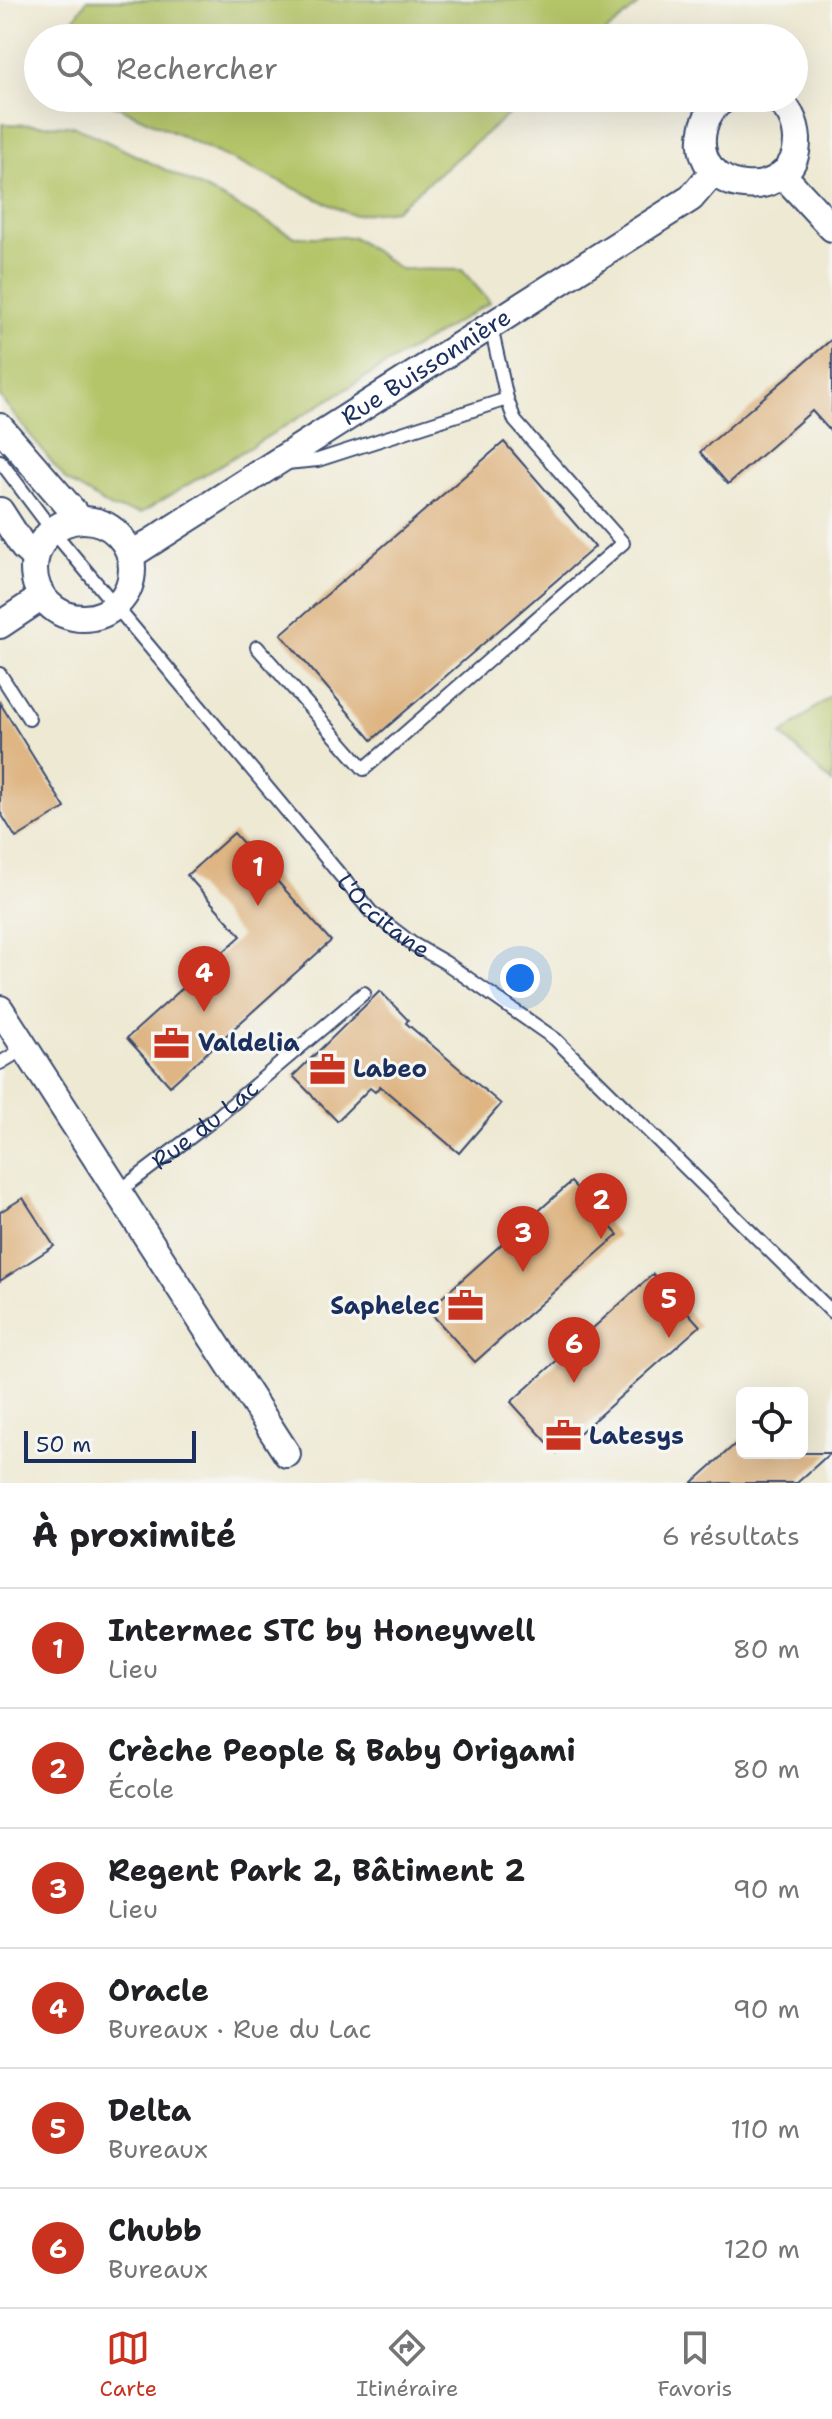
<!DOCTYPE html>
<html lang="fr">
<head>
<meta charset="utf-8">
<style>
	:root { --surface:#fff; --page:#f6f6f6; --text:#202124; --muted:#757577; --line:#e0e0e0; --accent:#c8321e }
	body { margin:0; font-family:"Shantell Sans",sans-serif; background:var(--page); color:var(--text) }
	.controls { position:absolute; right:24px; bottom:24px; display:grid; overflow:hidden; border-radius:12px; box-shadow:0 8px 32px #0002 }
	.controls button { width:72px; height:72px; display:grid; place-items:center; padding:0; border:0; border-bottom:2px solid var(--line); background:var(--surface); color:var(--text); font:40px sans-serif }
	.scale { position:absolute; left:24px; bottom:20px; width:172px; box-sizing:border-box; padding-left:8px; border:4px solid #1b2f5e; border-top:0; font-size:22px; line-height:28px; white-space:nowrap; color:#1b2f5e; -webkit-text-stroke:6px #f6f6f2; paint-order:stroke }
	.you { position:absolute; left:520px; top:978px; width:28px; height:28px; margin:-20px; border:6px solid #fff; border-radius:50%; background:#1a73e8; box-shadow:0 0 0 12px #1a73e833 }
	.badge { display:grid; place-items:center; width:52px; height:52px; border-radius:50%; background:var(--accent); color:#fff; font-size:26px; font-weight:700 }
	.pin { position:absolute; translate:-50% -66px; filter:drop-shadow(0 2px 4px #0008) }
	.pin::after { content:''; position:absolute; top:42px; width:28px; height:24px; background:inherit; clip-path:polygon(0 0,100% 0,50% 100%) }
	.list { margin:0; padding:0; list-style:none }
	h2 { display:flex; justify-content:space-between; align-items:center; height:104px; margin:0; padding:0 32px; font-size:34px }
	h2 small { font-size:26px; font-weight:400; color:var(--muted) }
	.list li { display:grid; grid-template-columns:52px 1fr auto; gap:24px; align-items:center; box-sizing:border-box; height:120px; padding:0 32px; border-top:2px solid var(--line) }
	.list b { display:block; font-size:30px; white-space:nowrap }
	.list p { margin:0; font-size:26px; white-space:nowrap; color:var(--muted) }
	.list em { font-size:26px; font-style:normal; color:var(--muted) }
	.icon { flex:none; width:44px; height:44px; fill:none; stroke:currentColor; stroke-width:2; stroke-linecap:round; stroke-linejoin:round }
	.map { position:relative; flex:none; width:832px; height:1483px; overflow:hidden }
	.search { position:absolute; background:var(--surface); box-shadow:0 8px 32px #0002; left:24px; right:24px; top:24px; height:88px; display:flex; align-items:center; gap:20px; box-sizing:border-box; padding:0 28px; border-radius:44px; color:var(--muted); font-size:30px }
	.sheet { height:824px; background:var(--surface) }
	nav { display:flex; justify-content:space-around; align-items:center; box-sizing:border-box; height:112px; border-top:2px solid var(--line); background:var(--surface); font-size:22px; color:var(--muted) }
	nav a { display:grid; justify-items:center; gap:4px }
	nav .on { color:var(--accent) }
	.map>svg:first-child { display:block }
	.green { fill:#b4c467; stroke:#687a62; stroke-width:2 }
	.building { fill:#deb583 }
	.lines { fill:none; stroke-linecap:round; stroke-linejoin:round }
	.lane-casing { stroke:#3b4b70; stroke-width:16 }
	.street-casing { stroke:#3b4b70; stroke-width:30 }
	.lane { stroke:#fff; stroke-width:12 }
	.street { stroke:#fff; stroke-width:26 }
	.labels { text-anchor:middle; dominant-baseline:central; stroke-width:6; stroke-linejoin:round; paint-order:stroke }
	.street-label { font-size:24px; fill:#1b2f5e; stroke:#f6f6f2 }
	.poi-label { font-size:24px; font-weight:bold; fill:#1b2f5e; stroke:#f6f6f2; text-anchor:start }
</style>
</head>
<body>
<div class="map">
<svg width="832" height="1483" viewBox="0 0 832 1483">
	<rect width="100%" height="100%" fill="#f6f6f2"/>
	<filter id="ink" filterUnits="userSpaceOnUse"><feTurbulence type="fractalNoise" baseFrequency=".0125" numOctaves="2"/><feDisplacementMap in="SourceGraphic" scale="16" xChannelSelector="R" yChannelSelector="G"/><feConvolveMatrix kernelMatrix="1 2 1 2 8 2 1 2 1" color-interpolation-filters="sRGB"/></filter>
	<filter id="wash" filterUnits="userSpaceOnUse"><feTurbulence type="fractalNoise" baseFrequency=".006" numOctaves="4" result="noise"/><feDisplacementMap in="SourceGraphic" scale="32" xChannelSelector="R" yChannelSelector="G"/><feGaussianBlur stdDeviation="1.8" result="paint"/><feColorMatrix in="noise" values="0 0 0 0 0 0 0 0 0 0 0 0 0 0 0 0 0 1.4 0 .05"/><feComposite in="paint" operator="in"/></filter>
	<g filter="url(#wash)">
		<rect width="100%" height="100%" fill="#eee9d3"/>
		<!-- green -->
		<g class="green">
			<path d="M87 0H644L599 38H61Z"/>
			<path d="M99 98H528L395 210 352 215Z"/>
			<path d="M2 124 75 126 207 190 295 237H353L400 269 462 270 490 302 141 513 112 508 66 480 0 397Z"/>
			<path d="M832 694V783L782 735Z"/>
		</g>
		<g id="blocks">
			<!-- building -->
			<g class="building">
				<path d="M832 339V433L812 411 728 484 700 452Z"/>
				<path d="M504 442 595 547 372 740 281 634Z"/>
				<path d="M0 703 65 808 16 838 0 812Z"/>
				<path d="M234 833 331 941 170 1086 127 1038 241 936 187 875Z"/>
				<path d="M380 991 408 1020 406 1023 501 1104 459 1153 380 1086 375 1092 370 1088 337 1121 293 1076Z"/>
				<path d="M571 1182 618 1235 475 1362 428 1310Z"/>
				<path d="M23 1198 54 1246 0 1281V1212Z"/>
				<path d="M653 1274 700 1326 557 1453 511 1402Z"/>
				<path d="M742 1438V1453H830L797 1483H692Z"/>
			</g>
		</g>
	</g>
	<g filter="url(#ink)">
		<use href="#blocks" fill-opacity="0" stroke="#3b4b70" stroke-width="2"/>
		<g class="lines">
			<defs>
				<g id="lane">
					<path id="s1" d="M0 461 52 530 371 912 413 944 446 963 555 1039 832 1312"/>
					<path d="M286 463 318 460 507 399"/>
					<path d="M257 647 364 769 623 543 515 421 507 399 491 327"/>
					<path d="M0 674 29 719"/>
					<path d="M0 1063 25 1048"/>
					<path id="s2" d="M118 1192 217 1117 364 993"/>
				</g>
				<g id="street">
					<path d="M726 98C714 105 708 113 704 126 685 198 799 207 797 139 796 122 789 106 773 98"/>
					<path d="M782 174 832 228"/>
					<path d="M0 427 80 519"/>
					<path d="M0 511 24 548 35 558"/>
					<circle cx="83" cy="569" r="49"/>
					<path id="s3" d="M131 555 691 198 714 171"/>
					<path d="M0 625 42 597"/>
					<path d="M0 1009 287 1454"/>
				</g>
			</defs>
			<!-- lane casing -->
			<use href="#lane" class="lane-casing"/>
			<!-- street casing -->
			<use href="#street" class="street-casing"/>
			<!-- lane -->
			<use href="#lane" class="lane"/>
			<!-- street -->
			<use href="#street" class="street"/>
		</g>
	</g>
	<!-- icons -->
	<defs>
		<symbol id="office-bare" viewBox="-9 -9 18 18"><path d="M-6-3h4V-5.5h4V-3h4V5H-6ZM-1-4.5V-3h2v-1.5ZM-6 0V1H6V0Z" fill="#c8321e" stroke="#f6f6f2" stroke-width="2.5" paint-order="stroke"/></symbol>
	</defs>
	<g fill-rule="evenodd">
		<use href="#office-bare" x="146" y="1018" width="51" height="51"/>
		<use href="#office-bare" x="302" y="1044" width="51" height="51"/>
		<use href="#office-bare" x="440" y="1280" width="51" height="51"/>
		<use href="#office-bare" x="538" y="1410" width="51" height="51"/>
	</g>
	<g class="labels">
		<!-- street labels -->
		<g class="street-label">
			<text stroke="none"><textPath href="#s3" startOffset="350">Rue Buissonnière</textPath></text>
			<text stroke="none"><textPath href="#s1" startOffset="596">L'Occitane</textPath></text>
			<text stroke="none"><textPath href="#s2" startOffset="110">Rue du Lac</textPath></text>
		</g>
		<!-- poi labels -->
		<g class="poi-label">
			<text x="198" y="1043">Valdelia</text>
			<text x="353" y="1069">Labeo</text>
			<text x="440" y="1306" text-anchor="end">Saphelec</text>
			<text x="589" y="1436">Latesys</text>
		</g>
	</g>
</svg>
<div class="controls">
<button><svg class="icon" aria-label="locate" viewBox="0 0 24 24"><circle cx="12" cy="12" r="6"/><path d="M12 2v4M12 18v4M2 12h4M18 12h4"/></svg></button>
</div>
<div class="scale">50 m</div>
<div class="you"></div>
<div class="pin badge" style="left:258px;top:906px">1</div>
<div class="pin badge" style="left:601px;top:1239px">2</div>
<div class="pin badge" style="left:523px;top:1272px">3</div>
<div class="pin badge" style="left:204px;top:1012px">4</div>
<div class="pin badge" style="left:669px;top:1338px">5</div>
<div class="pin badge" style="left:574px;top:1383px">6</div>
<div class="search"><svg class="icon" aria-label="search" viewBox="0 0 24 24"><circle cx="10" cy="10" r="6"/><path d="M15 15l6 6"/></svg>Rechercher</div>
</div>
<section class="sheet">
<h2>À proximité<small>6 résultats</small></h2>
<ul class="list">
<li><span class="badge">1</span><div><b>Intermec STC by Honeywell</b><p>Lieu</p></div><em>80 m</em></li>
<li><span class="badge">2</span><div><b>Crèche People &amp; Baby Origami</b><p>École</p></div><em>80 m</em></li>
<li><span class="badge">3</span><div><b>Regent Park 2, Bâtiment 2</b><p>Lieu</p></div><em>90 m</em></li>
<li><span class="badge">4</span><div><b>Oracle</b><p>Bureaux · Rue du Lac</p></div><em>90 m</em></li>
<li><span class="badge">5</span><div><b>Delta</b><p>Bureaux</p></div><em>110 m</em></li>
<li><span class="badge">6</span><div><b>Chubb</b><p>Bureaux</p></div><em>120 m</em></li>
</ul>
</section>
<nav>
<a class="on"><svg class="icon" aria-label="map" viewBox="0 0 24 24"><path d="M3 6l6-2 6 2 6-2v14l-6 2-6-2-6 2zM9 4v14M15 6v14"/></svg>Carte</a>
<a><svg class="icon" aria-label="directions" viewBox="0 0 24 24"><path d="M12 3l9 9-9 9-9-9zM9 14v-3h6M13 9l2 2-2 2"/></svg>Itinéraire</a>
<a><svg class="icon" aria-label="saved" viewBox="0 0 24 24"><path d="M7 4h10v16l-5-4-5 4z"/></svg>Favoris</a>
</nav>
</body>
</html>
